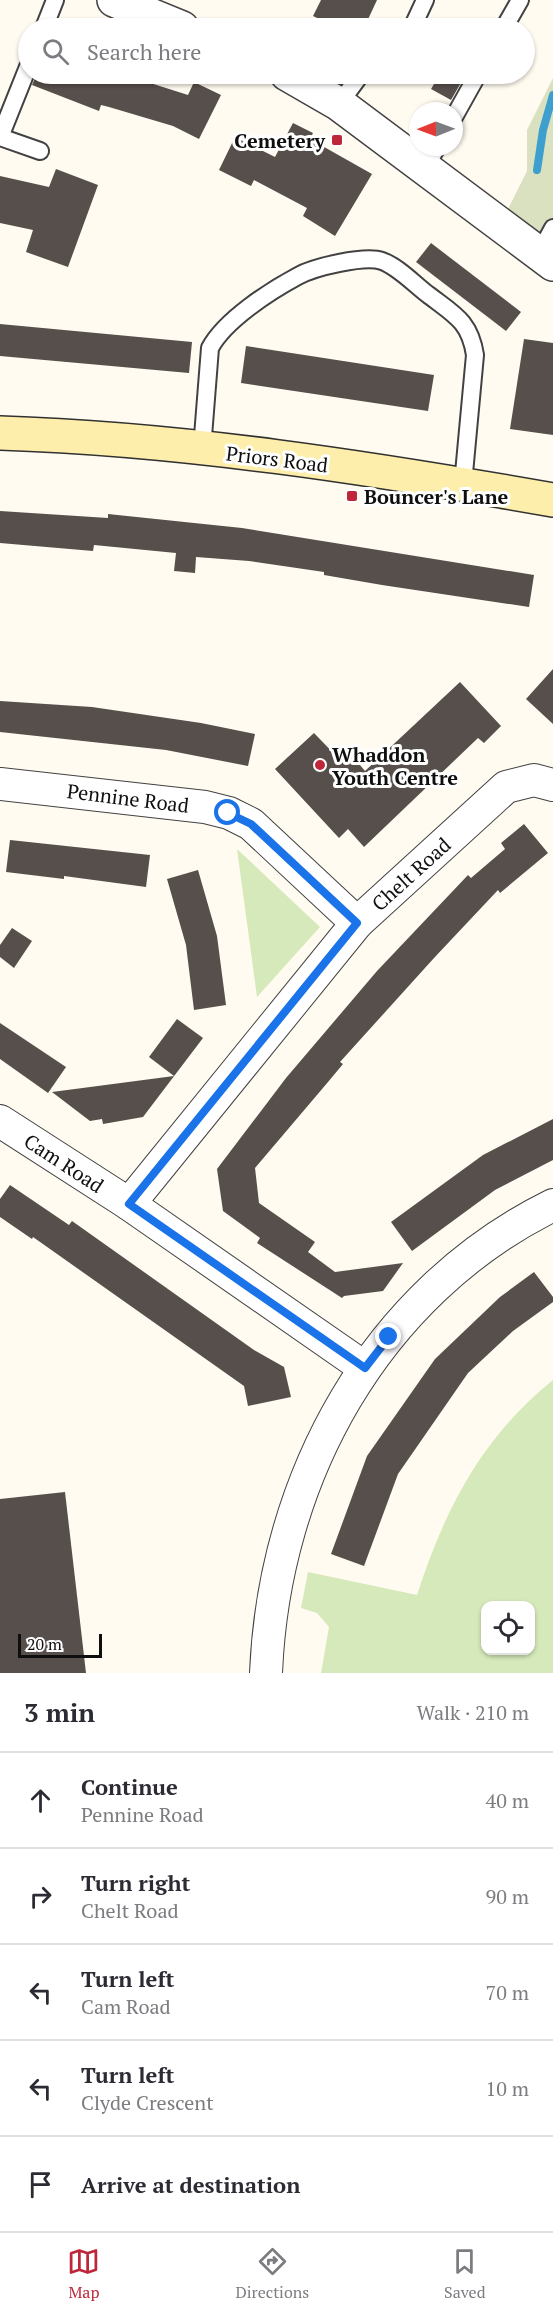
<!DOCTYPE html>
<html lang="en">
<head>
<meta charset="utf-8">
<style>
	:root { --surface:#fff; --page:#f7f7f7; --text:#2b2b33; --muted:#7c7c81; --line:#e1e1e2; --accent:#be273a }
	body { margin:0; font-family:"PT Serif",serif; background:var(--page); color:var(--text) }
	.controls { position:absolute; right:18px; bottom:18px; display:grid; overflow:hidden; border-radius:12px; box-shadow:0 2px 4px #0004 }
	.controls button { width:54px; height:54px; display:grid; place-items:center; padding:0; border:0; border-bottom:2px solid var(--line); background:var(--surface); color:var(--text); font:30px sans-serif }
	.compass { position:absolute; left:409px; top:102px; width:54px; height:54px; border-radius:50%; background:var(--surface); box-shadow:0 2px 4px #0004; rotate:269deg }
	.scale { position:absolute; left:18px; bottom:15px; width:84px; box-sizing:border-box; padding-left:6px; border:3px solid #0f0f0f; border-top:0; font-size:16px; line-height:21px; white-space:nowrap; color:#0f0f0f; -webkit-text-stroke:4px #fff; paint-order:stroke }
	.stop { position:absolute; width:18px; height:18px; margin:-14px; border:4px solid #1a73e8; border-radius:50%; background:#fff }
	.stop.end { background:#1a73e8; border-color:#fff; box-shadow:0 2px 6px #0008 }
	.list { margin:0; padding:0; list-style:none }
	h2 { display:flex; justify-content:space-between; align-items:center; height:78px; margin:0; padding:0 24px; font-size:26px }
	h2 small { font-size:20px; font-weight:400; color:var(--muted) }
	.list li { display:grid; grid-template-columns:39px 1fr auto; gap:18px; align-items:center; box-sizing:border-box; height:96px; padding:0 24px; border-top:2px solid var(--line) }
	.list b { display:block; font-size:22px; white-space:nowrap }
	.list p { margin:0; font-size:20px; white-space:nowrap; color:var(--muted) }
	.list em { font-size:20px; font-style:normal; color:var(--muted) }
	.icon { flex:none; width:33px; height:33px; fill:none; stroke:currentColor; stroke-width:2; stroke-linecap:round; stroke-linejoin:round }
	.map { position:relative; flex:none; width:553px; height:1673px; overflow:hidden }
	.search { position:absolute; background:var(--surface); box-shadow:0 2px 4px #0004; left:18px; right:18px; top:18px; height:66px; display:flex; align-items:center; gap:15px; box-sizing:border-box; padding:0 21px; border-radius:33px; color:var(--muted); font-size:22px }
	.sheet { height:558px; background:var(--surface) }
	nav { display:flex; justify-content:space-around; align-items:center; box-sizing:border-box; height:84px; border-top:2px solid var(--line); background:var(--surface); font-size:16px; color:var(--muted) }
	nav a { display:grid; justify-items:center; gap:3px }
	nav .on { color:var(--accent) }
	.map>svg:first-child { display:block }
	.green { fill:#d6e9ba; fill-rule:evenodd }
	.cemetery { fill:#d9e1c1 }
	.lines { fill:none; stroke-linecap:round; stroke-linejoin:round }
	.stream { stroke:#3d9fcd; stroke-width:8 }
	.building { fill:#574f4b }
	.service-casing { stroke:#424242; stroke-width:20 }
	.minor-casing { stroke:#424242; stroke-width:34 }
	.tertiary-casing { stroke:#424242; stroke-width:36 }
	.secondary-casing { stroke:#313131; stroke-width:36 }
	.service { stroke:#fff; stroke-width:16 }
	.minor { stroke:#fff; stroke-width:32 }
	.tertiary { stroke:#fff; stroke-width:33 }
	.secondary { stroke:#feeeac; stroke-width:33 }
	.route { stroke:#1a73e8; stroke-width:8 }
	.poi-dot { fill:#be273a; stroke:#fff; stroke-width:2 }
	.labels { text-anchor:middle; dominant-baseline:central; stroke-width:6; stroke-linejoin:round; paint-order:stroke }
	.poi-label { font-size:20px; font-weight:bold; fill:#0f0f0f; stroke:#fff; text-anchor:start }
	.street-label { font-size:20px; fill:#0f0f0f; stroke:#fff }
</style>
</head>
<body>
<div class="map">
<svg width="553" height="1673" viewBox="0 0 553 1673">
	<rect width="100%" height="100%" fill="#fffbf0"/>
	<!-- green -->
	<g class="green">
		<path d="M237 849 320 927 257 997Z"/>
		<path d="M553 1380V1673H321L329 1627 317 1613 301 1608 308 1572 417 1595C445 1509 481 1438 553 1380ZM486 1606H530V1650H486Z"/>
	</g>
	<!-- cemetery -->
	<path class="cemetery" d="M553 78V264L500 225 527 171V130Z"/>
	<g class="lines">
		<!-- stream -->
		<path class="stream" d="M537 170 543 130 553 95"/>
	</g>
	<!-- building -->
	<g class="building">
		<path d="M321 0H377L364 28H338L313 16Z"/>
		<path d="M37 74H122L188 95 194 82 221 95 199 139 173 126 109 107 101 105 99 111 32 85Z"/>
		<path d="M440 74H466L451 100 431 89Z"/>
		<path d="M293 123 313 133 310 139 372 174 335 236 303 216 307 208 254 180 251 186 219 170 235 137 275 157Z"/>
		<path d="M56 169 98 185 68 267 26 252 33 230 0 223V176L49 187Z"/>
		<path d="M431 243 521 312 506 331 416 262Z"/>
		<path d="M0 324 192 342 189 373 0 356Z"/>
		<path d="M524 339 553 343V435L510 429Z"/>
		<path d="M246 346 434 375 428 411 241 383Z"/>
		<path d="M0 511 108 518V514L242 528 534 575 529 607 382 585 324 575V572L249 561 196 557 195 573 174 571 176 553 94 545 93 551 0 543Z"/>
		<path d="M553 669V724L526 699Z"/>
		<path d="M460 682 501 726 484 743 478 738 364 847 348 829 339 838 275 769 314 733 341 761 350 753 365 771Z"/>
		<path d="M0 701 92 707 201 723 255 734 248 766 166 750 0 732Z"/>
		<path d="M524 824 548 853 500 893 498 890 434 958 340 1062 343 1064 328 1082 255 1168 259 1203 315 1242 308 1252 335 1272 403 1263 383 1291 344 1296 342 1298 257 1243 260 1238 223 1211 217 1169 286 1078 377 971 468 875 471 878 505 849 501 843Z"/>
		<path d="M10 840 150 855 146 887 64 876V879L6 872Z"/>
		<path d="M198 870 217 936 226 1005 194 1010 186 945 167 879Z"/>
		<path d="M12 928 32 941 14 968 0 957V945Z"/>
		<path d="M177 1019 203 1038 143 1117 103 1124 102 1119 90 1121 52 1092 174 1076 149 1057Z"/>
		<path d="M0 1023 66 1067 48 1093 0 1059Z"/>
		<path d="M553 1119V1160L495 1190 412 1251 391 1222 483 1155Z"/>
		<path d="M10 1185 69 1225 72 1221 254 1350 284 1367 291 1397 248 1406 244 1386 33 1237 32 1239 0 1217V1199Z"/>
		<path d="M534 1272 553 1297V1302L513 1331 468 1373 398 1474 364 1566 331 1554 367 1456 435 1359 500 1297Z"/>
		<path d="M65 1492 86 1673H0V1499Z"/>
	</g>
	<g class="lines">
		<defs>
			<g id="service">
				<path d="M44 28 55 0"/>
				<path d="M412 28 425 0"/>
				<path d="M504 28 520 0"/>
				<path d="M339 104 361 74"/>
				<path d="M454 117 478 74"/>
				<path d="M0 137 28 67"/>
				<path d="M0 137 40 151"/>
				<path d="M425 168 437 147"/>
				<path d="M539 254 553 228"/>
				<path d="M202 449 210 348C225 320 270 291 298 276 314 267 365 255 382 261 399 267 416 286 430 296 455 315 470 322 475 355L463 484"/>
			</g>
			<g id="minor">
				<path d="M0 784 205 807 229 813 251 824 357 923"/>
				<path d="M0 1121 129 1204 365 1368"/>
				<path d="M129 1204 357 923 506 787 534 780 553 785"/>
				<path d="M266 1673C274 1478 375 1293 553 1205"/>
			</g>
			<g id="tertiary">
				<path d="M114 0 182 28"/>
				<path d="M287 74 339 104 553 264"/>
			</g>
			<path id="secondary" d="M0 433C185 439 371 468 553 500"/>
		</defs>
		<!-- service casing -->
		<use href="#service" class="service-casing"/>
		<!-- minor casing -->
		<use href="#minor" class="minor-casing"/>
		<!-- tertiary casing -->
		<use href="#tertiary" class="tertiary-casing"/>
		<!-- secondary casing -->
		<use href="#secondary" class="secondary-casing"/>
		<!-- service -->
		<use href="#service" class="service"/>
		<!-- minor -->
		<use href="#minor" class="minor"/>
		<!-- tertiary -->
		<use href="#tertiary" class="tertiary"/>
		<!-- secondary -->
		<use href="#secondary" class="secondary"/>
	</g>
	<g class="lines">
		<!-- route -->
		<path class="route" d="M228 813 251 824 357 923 129 1204 365 1368 389 1337"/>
	</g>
	<!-- markers -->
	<g class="poi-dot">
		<rect x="331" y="134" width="12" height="12" rx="3"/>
		<rect x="346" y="490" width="12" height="12" rx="3"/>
		<circle cx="320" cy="765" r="6"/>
	</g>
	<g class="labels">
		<!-- poi labels -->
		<g class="poi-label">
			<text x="325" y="140" text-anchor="end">Cemetery</text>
			<text x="364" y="496">Bouncer's Lane</text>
			<text x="332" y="754">Whaddon<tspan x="332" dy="23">Youth Centre</tspan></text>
		</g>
		<!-- street labels -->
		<g class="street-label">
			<text transform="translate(277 459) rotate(7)">Priors Road</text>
			<text transform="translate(128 798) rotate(7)">Pennine Road</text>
			<text transform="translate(411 874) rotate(-42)">Chelt Road</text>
			<text transform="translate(64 1163) rotate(33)">Cam Road</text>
		</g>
	</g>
</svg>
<div class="controls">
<button><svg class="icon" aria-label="locate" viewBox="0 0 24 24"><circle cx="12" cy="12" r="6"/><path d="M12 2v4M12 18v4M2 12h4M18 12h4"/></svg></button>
</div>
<svg class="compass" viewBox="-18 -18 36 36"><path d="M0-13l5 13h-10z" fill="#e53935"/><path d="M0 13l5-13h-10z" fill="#7c7c81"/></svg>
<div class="scale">20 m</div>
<div class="stop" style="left:228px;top:813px"></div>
<div class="stop end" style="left:389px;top:1337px"></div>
<div class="search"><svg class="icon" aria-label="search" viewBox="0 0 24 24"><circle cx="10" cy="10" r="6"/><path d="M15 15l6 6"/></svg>Search here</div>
</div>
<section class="sheet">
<h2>3 min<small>Walk · 210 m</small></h2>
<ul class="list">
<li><svg class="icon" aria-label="ahead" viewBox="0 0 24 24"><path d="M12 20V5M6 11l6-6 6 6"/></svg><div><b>Continue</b><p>Pennine Road</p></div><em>40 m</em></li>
<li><svg class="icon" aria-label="right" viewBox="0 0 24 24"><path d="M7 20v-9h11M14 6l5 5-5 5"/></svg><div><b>Turn right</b><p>Chelt Road</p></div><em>90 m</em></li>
<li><svg class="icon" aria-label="left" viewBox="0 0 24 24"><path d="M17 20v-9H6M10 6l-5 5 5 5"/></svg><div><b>Turn left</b><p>Cam Road</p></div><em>70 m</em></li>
<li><svg class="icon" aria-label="left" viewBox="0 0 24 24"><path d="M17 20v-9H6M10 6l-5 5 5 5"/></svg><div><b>Turn left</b><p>Clyde Crescent</p></div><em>10 m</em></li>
<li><svg class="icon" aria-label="arrive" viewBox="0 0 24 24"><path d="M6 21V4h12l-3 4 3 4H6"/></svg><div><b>Arrive at destination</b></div></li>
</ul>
</section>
<nav>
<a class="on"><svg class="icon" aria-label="map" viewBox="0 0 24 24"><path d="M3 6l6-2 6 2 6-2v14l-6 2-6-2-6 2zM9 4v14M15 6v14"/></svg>Map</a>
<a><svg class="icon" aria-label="directions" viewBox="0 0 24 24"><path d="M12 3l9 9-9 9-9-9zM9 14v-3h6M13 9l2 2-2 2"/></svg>Directions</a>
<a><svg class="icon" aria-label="saved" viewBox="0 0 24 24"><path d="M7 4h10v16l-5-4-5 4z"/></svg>Saved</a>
</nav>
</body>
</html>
